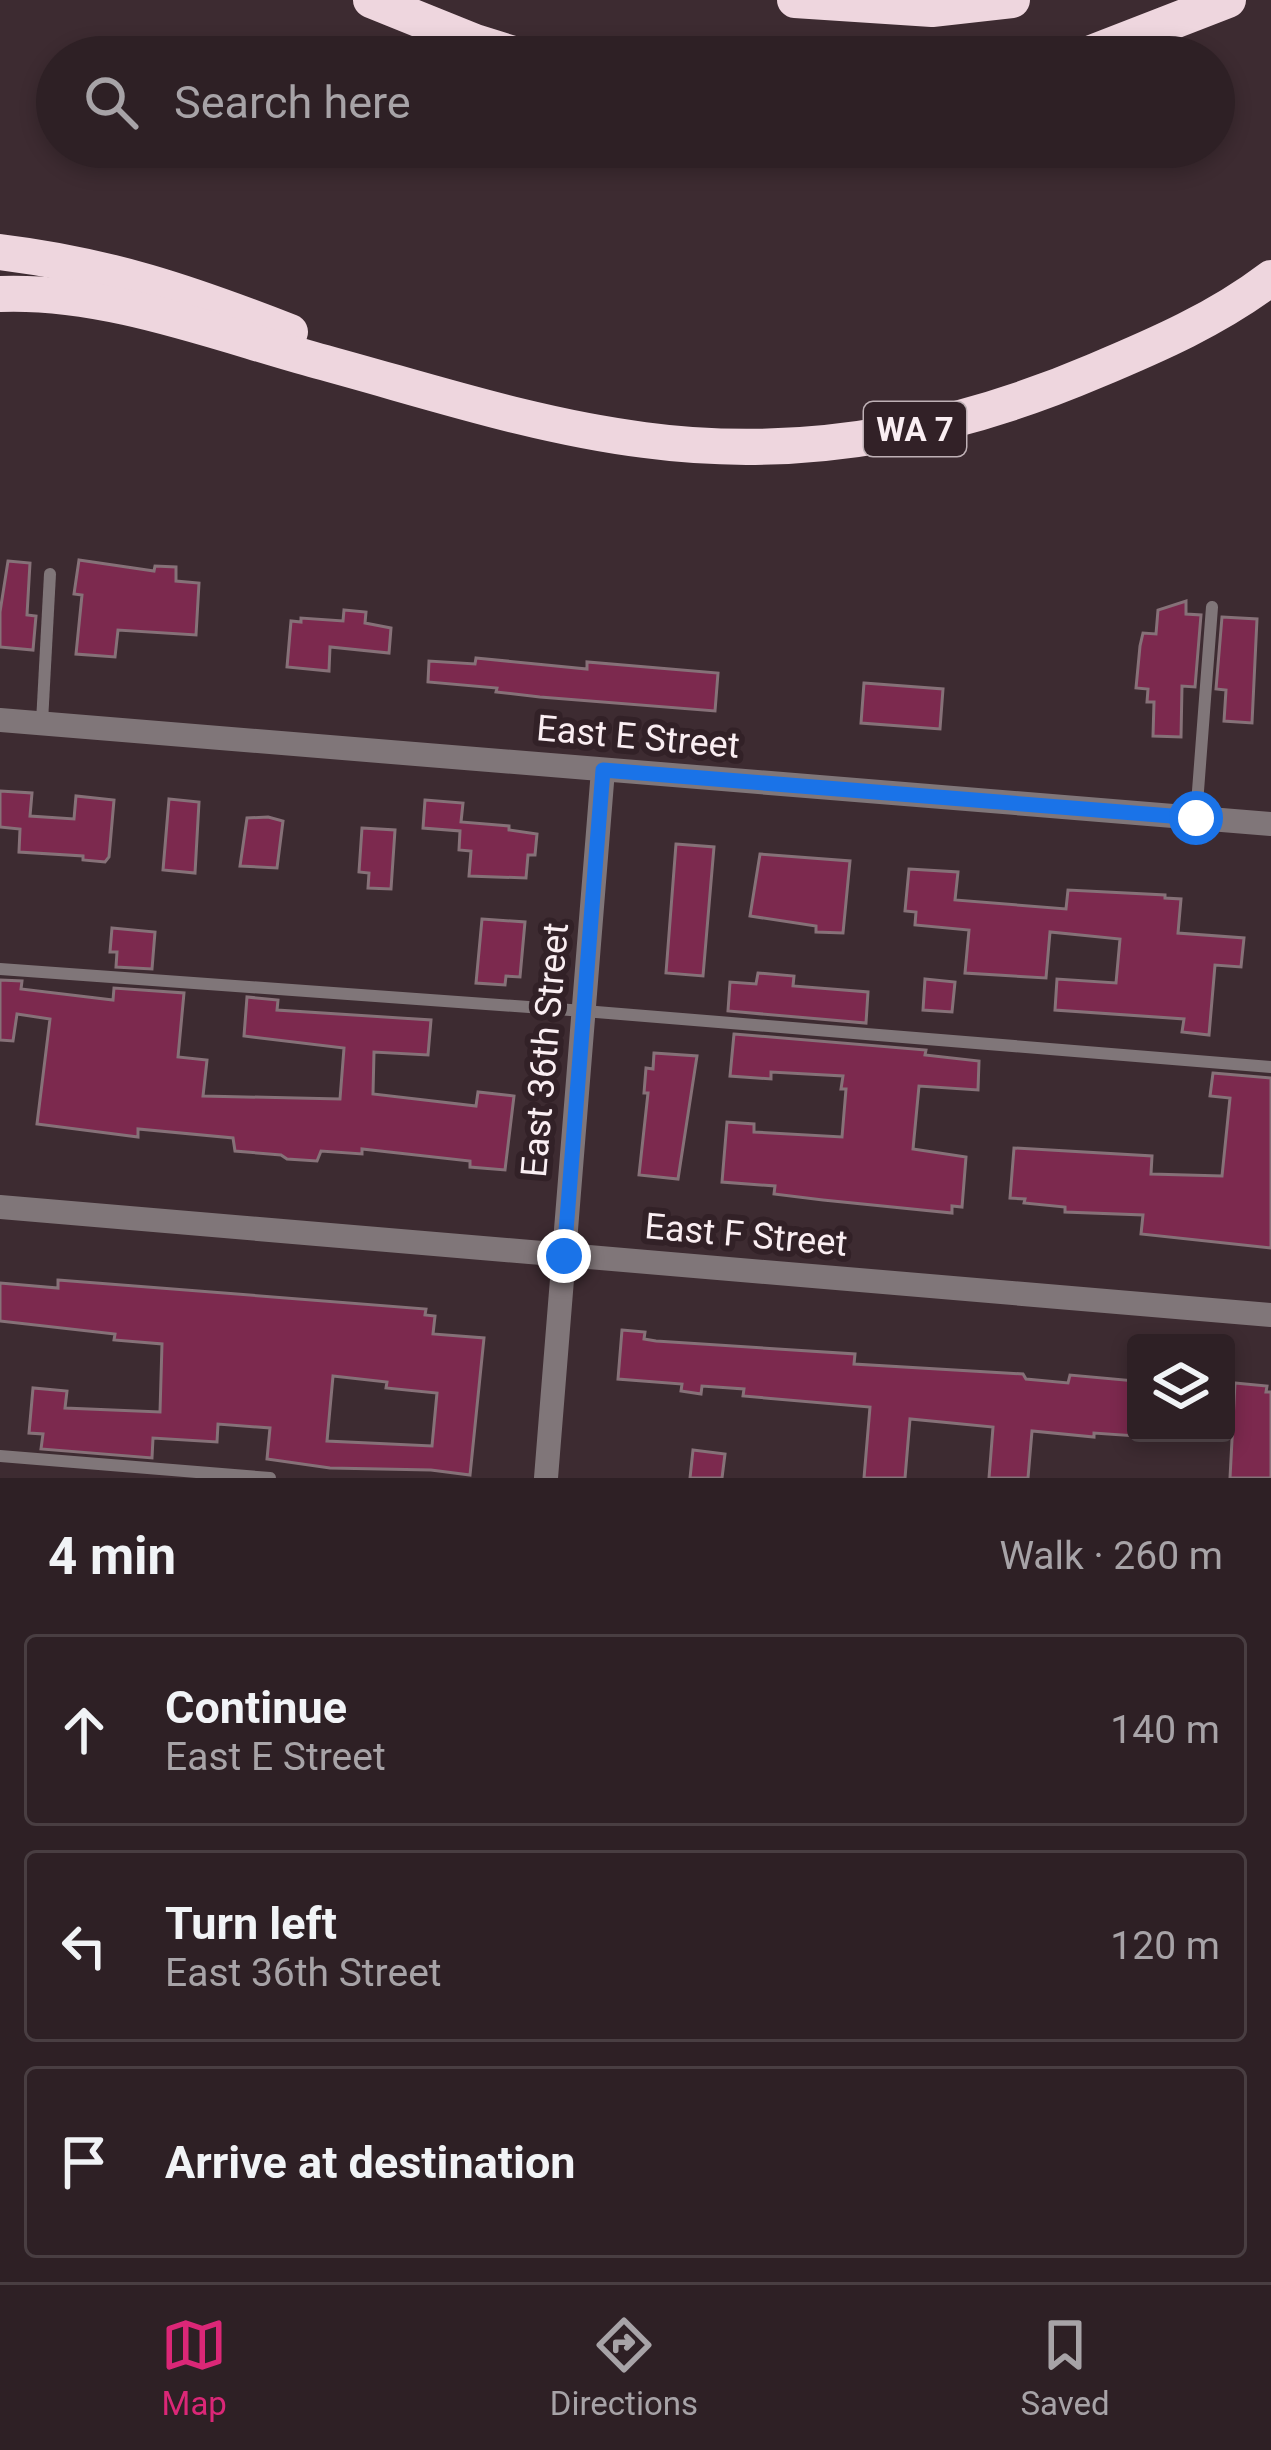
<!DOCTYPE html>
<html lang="en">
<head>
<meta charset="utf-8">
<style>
	:root { --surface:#2e2025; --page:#3a2d32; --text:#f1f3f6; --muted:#a7a3a7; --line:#493e42; --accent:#db2777 }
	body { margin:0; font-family:Roboto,sans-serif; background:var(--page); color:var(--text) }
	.controls { position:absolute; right:36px; bottom:36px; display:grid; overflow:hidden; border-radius:12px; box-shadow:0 6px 18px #0003 }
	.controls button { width:108px; height:108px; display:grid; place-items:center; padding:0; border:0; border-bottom:3px solid var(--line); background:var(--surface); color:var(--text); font:60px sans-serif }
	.stop { position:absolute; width:36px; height:36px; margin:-27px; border:9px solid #1a73e8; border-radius:50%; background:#fff }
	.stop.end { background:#1a73e8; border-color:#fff; box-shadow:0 3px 12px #0008 }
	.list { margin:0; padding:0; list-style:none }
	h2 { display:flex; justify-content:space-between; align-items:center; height:156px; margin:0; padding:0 48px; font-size:51px }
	h2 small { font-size:39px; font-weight:400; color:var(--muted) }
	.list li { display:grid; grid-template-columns:78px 1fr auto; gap:36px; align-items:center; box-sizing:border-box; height:192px; margin:0 24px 24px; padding:0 24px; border:3px solid var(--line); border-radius:12px }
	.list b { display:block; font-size:45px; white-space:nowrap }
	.list p { margin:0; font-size:39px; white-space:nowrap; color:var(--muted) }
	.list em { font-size:39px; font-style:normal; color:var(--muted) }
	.icon { flex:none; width:66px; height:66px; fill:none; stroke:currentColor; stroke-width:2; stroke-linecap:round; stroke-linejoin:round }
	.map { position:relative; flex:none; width:1271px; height:1478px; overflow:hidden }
	.search { position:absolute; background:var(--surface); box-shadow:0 6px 18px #0003; left:36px; right:36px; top:36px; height:132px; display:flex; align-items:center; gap:30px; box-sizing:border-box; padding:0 42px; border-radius:66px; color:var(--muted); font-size:45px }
	.sheet { height:804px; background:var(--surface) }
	nav { display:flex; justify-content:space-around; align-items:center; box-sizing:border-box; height:168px; border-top:3px solid var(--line); background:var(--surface); font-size:33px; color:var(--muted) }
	nav a { display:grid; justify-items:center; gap:6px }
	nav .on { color:var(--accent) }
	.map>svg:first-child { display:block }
	.building { fill:#7c294e; stroke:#867178; stroke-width:3; fill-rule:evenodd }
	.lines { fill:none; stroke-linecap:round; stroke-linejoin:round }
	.lane { stroke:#807679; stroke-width:12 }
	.street { stroke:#807679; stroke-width:24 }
	.highway { stroke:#eed6de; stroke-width:36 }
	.route { stroke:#1a73e8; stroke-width:15 }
	.labels { text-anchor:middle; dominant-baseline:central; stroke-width:12; stroke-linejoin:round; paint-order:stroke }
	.shield { fill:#322127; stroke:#beb0b5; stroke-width:3 }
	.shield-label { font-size:33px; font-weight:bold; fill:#faeef2 }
	.street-label { font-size:36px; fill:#faeef2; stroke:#322127 }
</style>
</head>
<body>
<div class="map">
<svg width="1271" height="1478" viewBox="0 0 1271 1478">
	<rect width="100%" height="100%" fill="#3d2b31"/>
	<!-- building -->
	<g class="building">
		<path d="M79 560 154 571 155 566 176 567V581L199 583 196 635 118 630 115 657 76 654 82 595 74 594Z"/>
		<path d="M8 561 30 563 27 615 36 616 33 650 0 647V612Z"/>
		<path d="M1186 601V614L1201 615 1195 687 1182 686 1181 737 1153 736 1154 702H1147L1148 689 1136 688 1140 646 1143 633 1156 634 1158 610Z"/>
		<path d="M344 610 366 612 365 623 391 628 389 653 330 647 329 671 287 667 291 621 301 622V618L343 621Z"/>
		<path d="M1222 617 1257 619 1252 723 1224 721 1226 690 1216 689Z"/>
		<path d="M476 658 587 669V662L718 673 715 711 540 697 496 692 497 688 428 682 429 661 475 664Z"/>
		<path d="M864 683 943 689 940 729 861 723Z"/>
		<path d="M0 791 32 793 30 816 74 819 76 796 114 800 109 857 105 862 83 860V856L19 852 20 829 0 827Z"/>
		<path d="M169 799 199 802 195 873 163 870Z"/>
		<path d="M425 800 463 803 461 822 509 826V830L537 834 535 855H528L526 878 469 876 471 851 459 850 460 831 423 828Z"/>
		<path d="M268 817 283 821 277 868 240 866 247 818Z"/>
		<path d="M362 828 395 830 391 889 368 888 369 873 359 872Z"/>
		<path d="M676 844 714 847 703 976 666 973Z"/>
		<path d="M760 854 850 861 843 933 816 932V926L750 916Z"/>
		<path d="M909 869 958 872 955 900 1066 909 1068 890 1165 895V898L1181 899 1178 933 1244 938 1241 967 1215 965 1209 1035 1182 1032 1184 1019 1055 1010 1057 979 1116 983 1120 939 1050 932 1046 978 965 973 969 930 915 925 916 912 905 911Z"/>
		<path d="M482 919 525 922 520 977 506 976 505 985 476 983Z"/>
		<path d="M112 928 155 932 152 969 116 967 117 952H110Z"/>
		<path d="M758 973 794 976 793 986 868 992 866 1023 728 1011 730 982 756 984Z"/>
		<path d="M925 979 955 982 952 1012 923 1010Z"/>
		<path d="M0 980 22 981 21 989 113 1000 114 988 184 993 178 1057 207 1060 203 1096 340 1099 344 1048 244 1036 247 997 278 1000 277 1010 431 1020 428 1055 374 1052 373 1094 476 1106 478 1092 514 1096 505 1170 470 1167V1161L362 1149V1154L321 1151 317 1161 287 1159 281 1155 235 1151 233 1138 138 1129V1137L37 1124 50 1019 17 1014 13 1041 0 1040Z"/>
		<path d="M734 1034 926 1050 925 1055 979 1061 978 1090 919 1086 913 1149 966 1157 962 1207 952 1206V1213L823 1200 774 1194 775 1186 722 1182 727 1122 754 1124V1132L842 1137 846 1089H841L843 1076 771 1072V1079L730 1076Z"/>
		<path d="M654 1053 697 1056 678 1179 639 1175 648 1093H644L646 1068 653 1069Z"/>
		<path d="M1213 1073 1271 1078V1248L1141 1234 1143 1215 1065 1212V1207L1024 1203 1025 1199 1010 1198 1014 1148 1152 1156 1151 1174 1222 1176 1230 1098 1210 1096Z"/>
		<path d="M58 1280 426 1309 425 1315 435 1316 433 1334 484 1338 470 1475 431 1470 330 1468 267 1459 270 1428 218 1424 217 1442 153 1438 152 1458 41 1449 43 1434 29 1433 33 1388 67 1391 65 1408 160 1412 162 1344 114 1340 115 1334 0 1321V1283L58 1288ZM333 1376 387 1382 386 1388 437 1393 432 1446 327 1441Z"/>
		<path d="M622 1330 645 1332 644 1339 656 1341 855 1354 854 1364 1023 1374 1026 1379 1068 1383 1070 1375 1136 1381V1436L1094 1433V1437L1032 1431 1028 1478H989L993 1427 910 1419 905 1478H864L870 1407 743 1396 744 1389 702 1386 701 1394 681 1391 682 1384 618 1379Z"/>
		<path d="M1235 1383 1267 1386 1266 1392H1271V1478H1230Z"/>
		<path d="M693 1450 725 1454 722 1478H690Z"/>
	</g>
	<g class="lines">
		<!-- lane -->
		<g class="lane">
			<path d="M42 722 50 574"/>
			<path d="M1196 817 1212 607"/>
			<path d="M0 969 584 1011 1271 1067"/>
			<path d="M0 1456 270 1478"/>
		</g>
		<!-- street -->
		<g class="street">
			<path d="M0 720 1271 824"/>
			<path d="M0 1207 1271 1315"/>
			<path d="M546 1478 603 770"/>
		</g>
		<!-- highway -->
		<g class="highway">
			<path d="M371 0 475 42 523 57"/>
			<path d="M795 0 932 9 1012 0"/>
			<path d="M1081 57 1228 0"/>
			<path d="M0 252C108 265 190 293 290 332"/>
			<path d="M0 294C107 290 216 333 318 361 426 390 533 426 644 440 799 461 952 432 1095 371 1157 345 1217 319 1271 278"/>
		</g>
	</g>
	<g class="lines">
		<!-- route -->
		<path class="route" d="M564 1256 603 770 1196 818"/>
	</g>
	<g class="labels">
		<!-- shield labels -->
		<rect class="shield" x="864" y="402" width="102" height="54" rx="9"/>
		<g class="shield-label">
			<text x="915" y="429">WA 7</text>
		</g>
		<!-- street labels -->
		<g class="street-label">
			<text transform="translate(638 737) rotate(5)">East E Street</text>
			<text transform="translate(545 1050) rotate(-85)">East 36th Street</text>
			<text transform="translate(746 1235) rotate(5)">East F Street</text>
		</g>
	</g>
</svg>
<div class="controls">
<button><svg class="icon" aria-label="layers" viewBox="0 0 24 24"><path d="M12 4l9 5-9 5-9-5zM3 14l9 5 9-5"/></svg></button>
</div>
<div class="stop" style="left:1196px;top:818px"></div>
<div class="stop end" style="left:564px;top:1256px"></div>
<div class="search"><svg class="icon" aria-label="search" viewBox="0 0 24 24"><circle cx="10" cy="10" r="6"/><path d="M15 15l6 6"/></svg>Search here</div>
</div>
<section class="sheet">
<h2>4 min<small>Walk · 260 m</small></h2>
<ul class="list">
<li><svg class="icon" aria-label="ahead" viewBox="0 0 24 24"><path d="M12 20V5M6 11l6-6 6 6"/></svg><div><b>Continue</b><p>East E Street</p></div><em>140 m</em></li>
<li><svg class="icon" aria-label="left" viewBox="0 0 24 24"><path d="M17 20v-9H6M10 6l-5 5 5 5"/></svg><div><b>Turn left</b><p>East 36th Street</p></div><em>120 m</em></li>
<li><svg class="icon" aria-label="arrive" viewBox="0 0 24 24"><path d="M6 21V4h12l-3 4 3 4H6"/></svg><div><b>Arrive at destination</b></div></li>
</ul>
</section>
<nav>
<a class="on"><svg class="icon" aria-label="map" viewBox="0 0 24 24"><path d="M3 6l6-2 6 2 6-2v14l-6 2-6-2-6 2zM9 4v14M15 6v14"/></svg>Map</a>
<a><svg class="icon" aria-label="directions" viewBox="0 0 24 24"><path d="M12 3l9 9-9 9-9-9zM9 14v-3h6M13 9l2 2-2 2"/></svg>Directions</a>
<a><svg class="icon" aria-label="saved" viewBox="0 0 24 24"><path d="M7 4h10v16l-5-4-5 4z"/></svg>Saved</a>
</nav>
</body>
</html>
